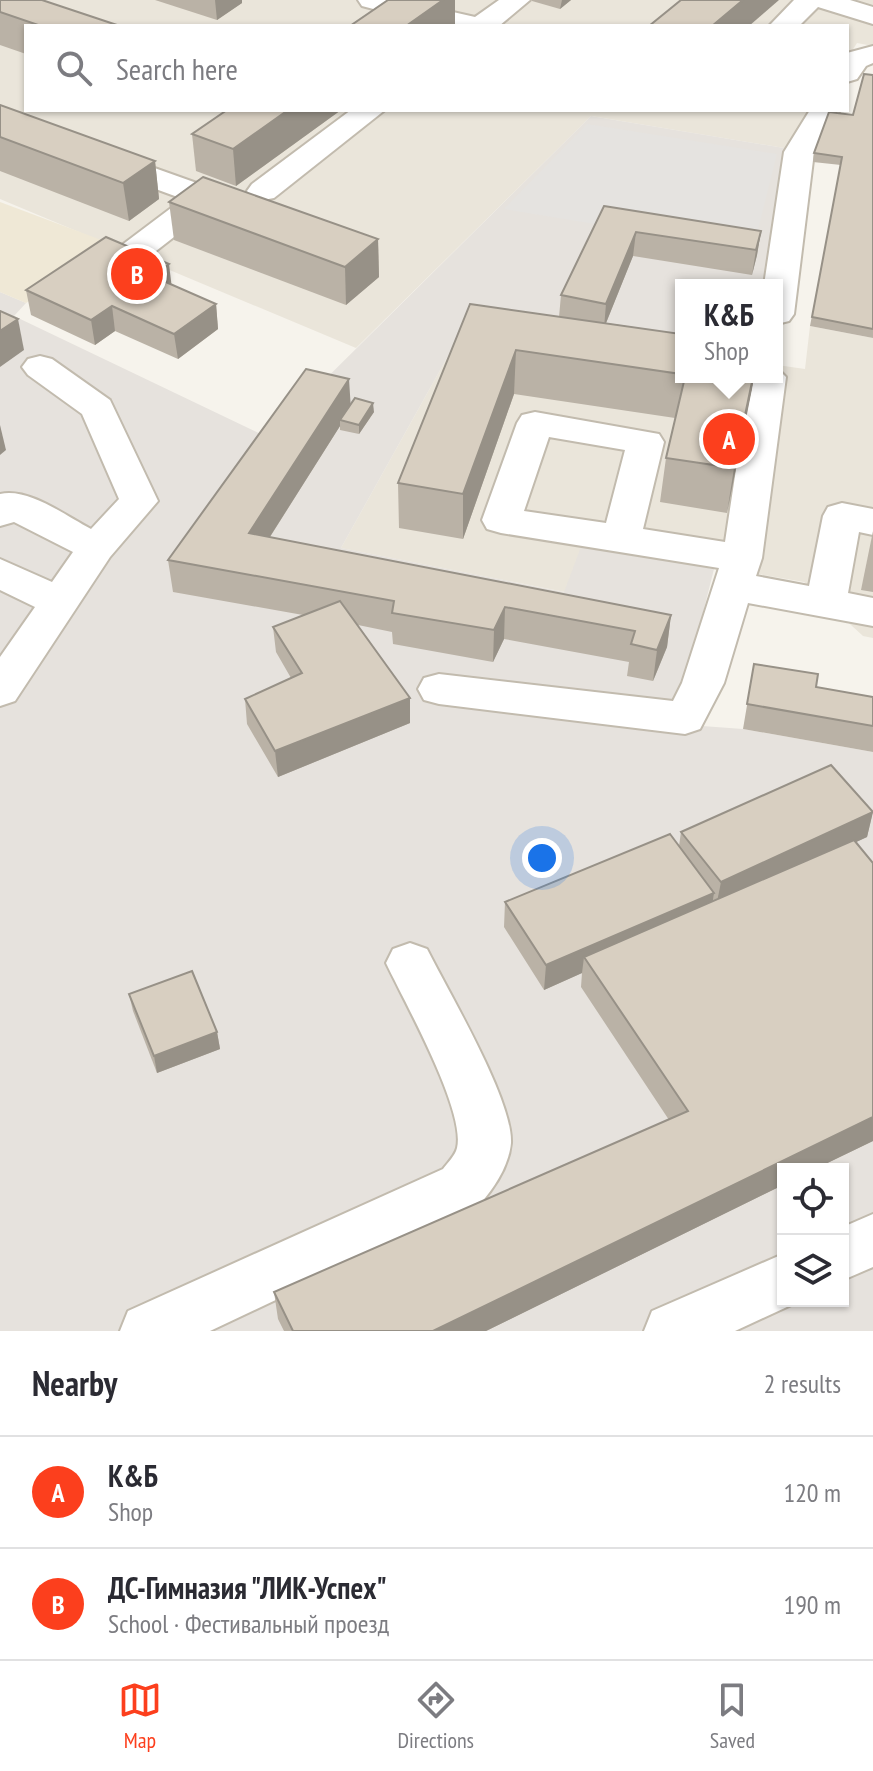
<!DOCTYPE html>
<html lang="en">
<head>
<meta charset="utf-8">
<style>
	:root { --surface:#fff; --page:#f7f7f7; --text:#2b2b33; --muted:#7c7c81; --line:#e1e1e2; --accent:#fc3f1d }
	body { margin:0; font-family:"PT Sans Narrow",sans-serif; background:var(--page); color:var(--text) }
	.controls { position:absolute; right:24px; bottom:24px; display:grid; overflow:hidden; border-radius:0px; box-shadow:0 2px 6px #0004 }
	.controls button { width:72px; height:72px; display:grid; place-items:center; padding:0; border:0; border-bottom:2px solid var(--line); background:var(--surface); color:var(--text); font:40px sans-serif }
	.you { position:absolute; left:542px; top:858px; width:28px; height:28px; margin:-20px; border:6px solid #fff; border-radius:50%; background:#1a73e8; box-shadow:0 0 0 12px #1a73e833 }
	.badge { display:grid; place-items:center; width:52px; height:52px; border-radius:50%; background:var(--accent); color:#fff; font-size:26px; font-weight:700 }
	.pin { position:absolute; translate:-50% -50%; border:4px solid #fff; box-shadow:0 2px 8px #0006 }
	.popup { position:absolute; left:675px; top:279px; width:108px; height:104px; box-sizing:border-box; display:grid; place-content:center; border-radius:0px; background:var(--surface); filter:drop-shadow(0 2px 6px #0005); font-size:26px; white-space:nowrap; color:var(--muted) }
	.popup b { font-size:30px; color:var(--text) }
	.popup::after { content:''; position:absolute; left:50%; top:100%; margin-left:-16px; border:16px solid transparent; border-top-color:var(--surface) }
	.list { margin:0; padding:0; list-style:none }
	h2 { display:flex; justify-content:space-between; align-items:center; height:104px; margin:0; padding:0 32px; font-size:34px }
	h2 small { font-size:26px; font-weight:400; color:var(--muted) }
	.list li { display:grid; grid-template-columns:52px 1fr auto; gap:24px; align-items:center; box-sizing:border-box; height:112px; padding:0 32px; border-top:2px solid var(--line) }
	.list b { display:block; font-size:30px; white-space:nowrap }
	.list p { margin:0; font-size:26px; white-space:nowrap; color:var(--muted) }
	.list em { font-size:26px; font-style:normal; color:var(--muted) }
	.icon { flex:none; width:44px; height:44px; fill:none; stroke:currentColor; stroke-width:2; stroke-linecap:round; stroke-linejoin:round }
	.map { position:relative; flex:none; width:873px; height:1331px; overflow:hidden }
	.search { position:absolute; background:var(--surface); box-shadow:0 2px 6px #0004; left:24px; right:24px; top:24px; height:88px; display:flex; align-items:center; gap:20px; box-sizing:border-box; padding:0 28px; border-radius:0px; color:var(--muted); font-size:30px }
	.sheet { height:328px; background:var(--surface) }
	nav { display:flex; justify-content:space-around; align-items:center; box-sizing:border-box; height:112px; border-top:2px solid var(--line); background:var(--surface); font-size:22px; color:var(--muted) }
	nav a { display:grid; justify-items:center; gap:4px }
	nav .on { color:var(--accent) }
	.map>svg:first-child { display:block }
	.residential { fill:#eae5da }
	.industrial { fill:#e6e2dd; fill-rule:evenodd }
	.education { fill:#efe8d6 }
	.parking { fill:#e5e3e0 }
	.lines { fill:none; stroke-linecap:round; stroke-linejoin:round }
	.minor-casing { stroke:#c2bbae; stroke-width:4 }
	.minor { fill:#fff; fill-rule:evenodd }
	.wall { fill:#bab2a6 }
	.shaded-wall { fill:#979187 }
	.building { fill:#d8cfc1; stroke:#979187; stroke-width:2 }
</style>
</head>
<body>
<div class="map">
<svg width="873" height="1331" viewBox="0 0 873 1331">
	<rect width="100%" height="100%" fill="#f6f3ec"/>
	<!-- residential -->
	<g class="residential">
		<path d="M0 0H873V46L857 43 847 59V26H26V110H815L790 149 591 116 356 348 0 199Z"/>
		<path d="M468 320 681 377H777V365L805 369 810 326 873 338V638L863 636 804 582 583 544 565 592 341 548Z"/>
	</g>
	<!-- industrial -->
	<path class="industrial" d="M591 116 790 149 762 285H681V351L468 320 341 548 564 592 582 544 714 569 675 724 743 729 873 752V1331H0V292L26 303 14 316 267 437ZM783 1169H843V1301H783Z"/>
	<!-- education -->
	<path class="education" d="M0 202 112 244 26 303 0 292Z"/>
	<!-- parking -->
	<path class="parking" d="M587 124 777 154 753 250 504 209Z"/>
	<g class="lines">
		<defs>
			<g id="minor">
				<path d="M358 0H400L475 17 499 0H530L499 26H438L362 6Z"/>
				<path d="M794 0H850L873 7V24L818 7 799 26H769Z"/>
				<path d="M873 46V63L866 66 857 79 847 82V53Z"/>
				<path d="M351 110H385L274 198 263 200 252 198 247 191 252 184Z"/>
				<path d="M810 110H840L814 152 794 314 789 321 777 324V285H764L784 152Z"/>
				<path d="M0 113 250 202 255 209 250 216 239 219 210 209 138 265 126 268 114 265 110 258 114 251 183 199 0 132Z"/>
				<path d="M40 356 52 359 110 400 158 501 110 557 15 701 0 706V657L35 607 0 590V559L52 582 73 552 14 522 0 526V494C28 487 66 516 91 529L119 499 82 414 28 375 22 367 28 359Z"/>
				<path d="M777 368 786 377 762 558 756 576 809 586 823 516 828 507 842 503 873 509V535L859 532 848 593 873 598V626L748 603 724 683 700 729 685 734 439 704 424 700 418 689 424 678 439 674 673 701 682 683 719 568 501 533 487 529 482 520 517 423 522 415 535 412 659 434 664 442 643 529 725 542 750 377H777ZM549 437 625 450 606 523 524 511Z"/>
				<path d="M410 943 427 949C448 991 513 1100 511 1143 509 1165 495 1187 481 1203L210 1331H120L128 1311 443 1169C448 1162 455 1156 457 1148 466 1111 404 1001 386 963L393 949Z"/>
				<path d="M873 1214V1267L843 1280V1227Z"/>
				<path d="M783 1254V1301H800L735 1331H644L652 1311Z"/>
			</g>
		</defs>
		<!-- minor casing -->
		<use href="#minor" class="minor-casing"/>
		<!-- minor -->
		<use href="#minor" class="minor"/>
	</g>
	<!-- wall -->
	<g class="wall">
		<path d="M0 0 120 26H26V54L0 45Z"/>
		<path d="M155 0H242V3L217 20Z"/>
		<path d="M532 0H571L560 9 532 1Z"/>
		<path d="M873 75V338L810 326 841 165 813 162 814 153 853 115Z"/>
		<path d="M0 105 155 161 159 199 129 221 0 171Z"/>
		<path d="M341 110 236 186 196 171 192 134Z"/>
		<path d="M169 202 378 239 379 277 346 305 174 240Z"/>
		<path d="M604 206 761 231 757 255 752 275 633 256 606 323 681 334V377H754L727 513 660 502 666 458 675 418 514 394 463 539 399 528 398 483 470 304 559 317 561 295Z"/>
		<path d="M172 285 216 304 218 329 178 359 115 331 95 345 31 315 26 290Z"/>
		<path d="M350 405 374 412 359 434 340 430V426L270 537 671 615 667 647 653 681 627 676 629 662 504 639 493 662 393 644 392 632 358 625 410 698V723L278 777 247 724 245 699 291 678 276 652 273 627 303 615 173 592 168 560Z"/>
		<path d="M873 531V592L861 590Z"/>
		<path d="M754 664 816 687 873 697V752L743 729Z"/>
		<path d="M873 811 867 837 856 842 873 863V1141L815 1169H783V1185L486 1331H284L278 1319 274 1292 669 1120 581 987 582 973 544 990 504 927 505 902 679 846 681 832Z"/>
		<path d="M129 994 217 1032 220 1049 157 1073 133 1011Z"/>
	</g>
	<!-- shaded-wall -->
	<g class="shaded-wall">
		<path d="M215 0H242V3L217 20Z"/>
		<path d="M433 0H455V26H406Z"/>
		<path d="M562 0H571L560 9Z"/>
		<path d="M743 0H779L749 26H712Z"/>
		<path d="M288 110H341L236 186 233 149Z"/>
		<path d="M155 161 159 199 129 221 123 183Z"/>
		<path d="M761 231 757 255 752 275 756 250Z"/>
		<path d="M636 232 633 256 604 328 606 304Z"/>
		<path d="M378 239 379 277 346 305 345 267Z"/>
		<path d="M169 264 172 289 152 276Z"/>
		<path d="M216 304 218 329 178 359 174 334Z"/>
		<path d="M112 306 115 331 95 345 91 320Z"/>
		<path d="M18 319 24 350 0 367V331Z"/>
		<path d="M516 350 514 394 463 539V494Z"/>
		<path d="M753 377H754L752 389 727 513 734 468Z"/>
		<path d="M349 379 351 410 340 420V426L252 565 249 533Z"/>
		<path d="M373 403 374 412 359 434V425Z"/>
		<path d="M0 425 6 450 0 455Z"/>
		<path d="M505 607 504 639 493 662 494 630Z"/>
		<path d="M671 615 667 647 653 681 657 650Z"/>
		<path d="M410 698V723L278 777 275 751Z"/>
		<path d="M873 812 867 837 716 907 721 882Z"/>
		<path d="M714 893 710 918 584 957 582 973 544 990 546 965Z"/>
		<path d="M217 1032 220 1049 157 1073 154 1056Z"/>
		<path d="M873 1117V1141L815 1169H783V1185L486 1331H433Z"/>
	</g>
	<!-- building -->
	<g class="building">
		<path d="M0 0H42L120 26H41L0 12Z"/>
		<path d="M388 0H443L406 26H350Z"/>
		<path d="M681 0H743L712 26H649Z"/>
		<path d="M864 74 873 75V329L812 317 842 157 814 153 829 112 853 115Z"/>
		<path d="M0 105 155 161 123 183 0 137Z"/>
		<path d="M227 110H288L233 149 192 134Z"/>
		<path d="M203 177 378 239 345 267 169 202Z"/>
		<path d="M604 206 761 231 756 250 636 232 606 304 561 295Z"/>
		<path d="M106 237 169 264 152 276 216 304 174 334 112 306 91 320 26 290Z"/>
		<path d="M470 304 681 334V374L516 350 463 494 398 483Z"/>
		<path d="M0 311 18 319 0 331Z"/>
		<path d="M306 369 349 379 249 533 671 615 657 650 631 644 635 631 505 607 494 630 392 613 394 601 168 560Z"/>
		<path d="M685 377H753L734 468 666 458Z"/>
		<path d="M355 398 373 403 359 425 340 420Z"/>
		<path d="M340 601 410 698 275 751 245 699 302 673 273 627Z"/>
		<path d="M754 664 818 674 816 687 873 697V726L747 704Z"/>
		<path d="M831 765 873 812 721 882 681 832Z"/>
		<path d="M670 834 714 893 546 965 505 902Z"/>
		<path d="M854 840 873 863V1117L433 1331H293L274 1292 688 1111 584 957Z"/>
		<path d="M192 971 217 1032 154 1056 129 994Z"/>
	</g>
</svg>
<div class="controls">
<button><svg class="icon" aria-label="locate" viewBox="0 0 24 24"><circle cx="12" cy="12" r="6"/><path d="M12 2v4M12 18v4M2 12h4M18 12h4"/></svg></button>
<button><svg class="icon" aria-label="layers" viewBox="0 0 24 24"><path d="M12 4l9 5-9 5-9-5zM3 14l9 5 9-5"/></svg></button>
</div>
<div class="you"></div>
<div class="pin badge" style="left:729px;top:439px">A</div>
<div class="popup"><b>К&amp;Б</b>Shop</div>
<div class="pin badge" style="left:137px;top:274px">B</div>
<div class="search"><svg class="icon" aria-label="search" viewBox="0 0 24 24"><circle cx="10" cy="10" r="6"/><path d="M15 15l6 6"/></svg>Search here</div>
</div>
<section class="sheet">
<h2>Nearby<small>2 results</small></h2>
<ul class="list">
<li><span class="badge">A</span><div><b>К&amp;Б</b><p>Shop</p></div><em>120 m</em></li>
<li><span class="badge">B</span><div><b>ДС-Гимназия &quot;ЛИК-Успех&quot;</b><p>School · Фестивальный проезд</p></div><em>190 m</em></li>
</ul>
</section>
<nav>
<a class="on"><svg class="icon" aria-label="map" viewBox="0 0 24 24"><path d="M3 6l6-2 6 2 6-2v14l-6 2-6-2-6 2zM9 4v14M15 6v14"/></svg>Map</a>
<a><svg class="icon" aria-label="directions" viewBox="0 0 24 24"><path d="M12 3l9 9-9 9-9-9zM9 14v-3h6M13 9l2 2-2 2"/></svg>Directions</a>
<a><svg class="icon" aria-label="saved" viewBox="0 0 24 24"><path d="M7 4h10v16l-5-4-5 4z"/></svg>Saved</a>
</nav>
</body>
</html>
